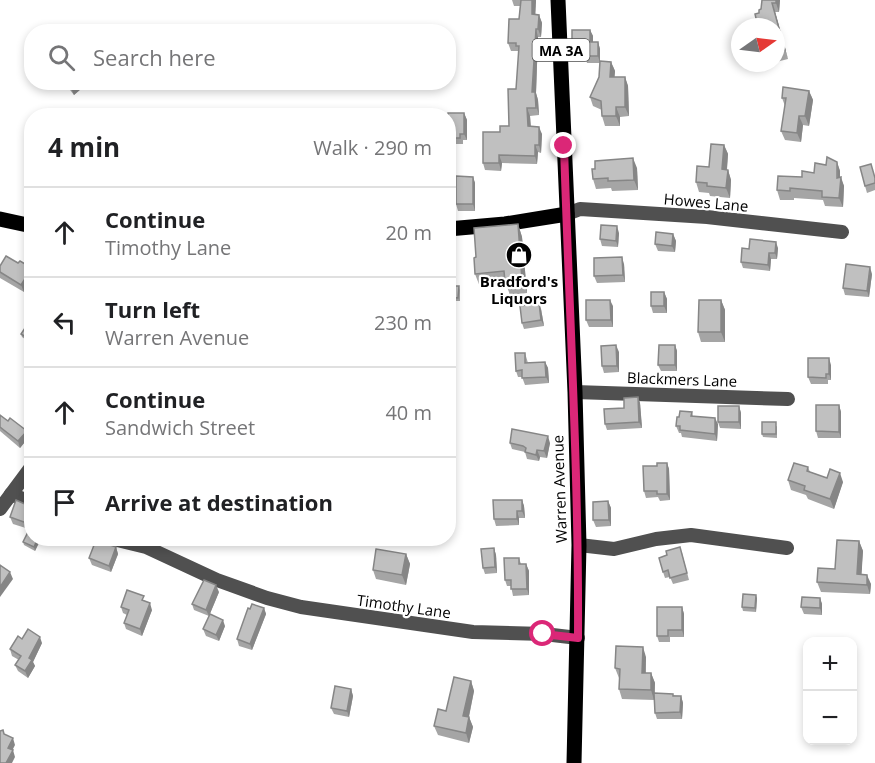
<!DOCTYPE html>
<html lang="en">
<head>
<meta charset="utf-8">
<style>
	:root { --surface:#fff; --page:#f2f2f2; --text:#202124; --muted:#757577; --line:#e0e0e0 }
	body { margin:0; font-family:"Open Sans",sans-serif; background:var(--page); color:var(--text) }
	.controls { position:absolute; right:18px; bottom:18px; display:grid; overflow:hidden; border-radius:12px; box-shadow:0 3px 9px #0003 }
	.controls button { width:54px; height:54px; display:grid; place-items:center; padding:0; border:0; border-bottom:2px solid var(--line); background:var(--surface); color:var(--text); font:30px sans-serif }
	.compass { position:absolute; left:731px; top:18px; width:54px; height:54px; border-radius:50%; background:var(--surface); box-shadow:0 3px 9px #0003; rotate:76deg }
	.stop { position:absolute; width:18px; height:18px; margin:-14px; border:4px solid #db2777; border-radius:50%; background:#fff }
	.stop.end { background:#db2777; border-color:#fff; box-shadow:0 2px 6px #0008 }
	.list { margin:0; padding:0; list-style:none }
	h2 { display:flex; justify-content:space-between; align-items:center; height:78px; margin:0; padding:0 24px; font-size:26px }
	h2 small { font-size:20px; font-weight:400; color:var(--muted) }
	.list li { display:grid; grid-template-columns:39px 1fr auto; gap:18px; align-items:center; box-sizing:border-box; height:90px; padding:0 24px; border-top:2px solid var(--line) }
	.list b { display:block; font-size:22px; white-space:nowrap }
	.list p { margin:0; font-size:20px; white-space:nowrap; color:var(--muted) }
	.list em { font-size:20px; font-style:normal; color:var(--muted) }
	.icon { flex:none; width:33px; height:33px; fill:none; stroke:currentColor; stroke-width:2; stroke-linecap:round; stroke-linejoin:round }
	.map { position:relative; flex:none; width:875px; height:763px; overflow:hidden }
	.search { position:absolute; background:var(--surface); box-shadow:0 3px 9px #0003; left:24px; top:24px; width:432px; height:66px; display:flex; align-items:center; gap:15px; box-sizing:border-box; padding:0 21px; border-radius:24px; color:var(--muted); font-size:22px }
	.panel { position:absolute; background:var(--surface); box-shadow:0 3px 9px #0003; left:24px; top:108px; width:432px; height:438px; border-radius:24px }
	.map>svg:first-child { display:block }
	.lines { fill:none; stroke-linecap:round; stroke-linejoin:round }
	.minor { stroke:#505050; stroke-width:14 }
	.major { stroke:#000; stroke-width:15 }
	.wall { fill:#a5a5a5 }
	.shaded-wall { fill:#868686 }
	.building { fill:#c0c0c0; stroke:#868686; stroke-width:1.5 }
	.route { stroke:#db2777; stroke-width:8 }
	.labels { text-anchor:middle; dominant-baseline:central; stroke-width:4.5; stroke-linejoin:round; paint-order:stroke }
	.shield { fill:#fff; stroke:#4c4c4c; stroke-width:1.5 }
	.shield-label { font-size:14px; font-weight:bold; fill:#000 }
	.street-label { font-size:15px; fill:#000; stroke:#fff }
	.poi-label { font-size:15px; font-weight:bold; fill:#000; stroke:#fff }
</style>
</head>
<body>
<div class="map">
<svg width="875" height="763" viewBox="0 0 875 763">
	<rect width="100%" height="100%" fill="#fff"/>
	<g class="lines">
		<!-- minor -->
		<g class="minor">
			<path d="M567 214 580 209 707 217 842 232"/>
			<path d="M575 392 788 399"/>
			<path d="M11 494 32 503"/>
			<path d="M0 509 32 466"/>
			<path d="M109 538 146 547 217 580 267 598 301 607 473 632 544 634 578 638"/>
			<path d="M579 545 614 549 656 539 691 535 787 548"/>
		</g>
		<!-- major -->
		<g class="major">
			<path d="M558 0 575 392 579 545 574 763"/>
			<path d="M0 219 32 226"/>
			<path d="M448 229 505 224 567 214"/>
		</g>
	</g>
	<!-- wall -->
	<g class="wall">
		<path d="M512 0H536L535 15H539L542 23 541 37H538L536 93 538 100 539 115 530 116 531 126 542 134 541 153 538 152 537 164 502 163 501 171 485 170 483 163 500 132 509 126 516 89 519 53 518 51H511L508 43 519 19 520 6H514Z"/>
		<path d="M762 0H780L779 12H775L788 59 776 62V27L759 13 761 9Z"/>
		<path d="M590 30 593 36V42H598L600 49V61L611 62 615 71 614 77H625L628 86 629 116 620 117V126H605L602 116V110L593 106 590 97 599 77 600 63H587L585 56H575L572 49Z"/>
		<path d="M66 82H89L74 95 67 86Z"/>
		<path d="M809 91 813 100 809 126 803 125 801 142 785 140 781 131 785 106 782 98Z"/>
		<path d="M464 113 467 120V140H463V144H450L448 141V116Z"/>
		<path d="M724 145 728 154 727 170H728L731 180 730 198 710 196 709 193 699 192 696 182 709 167Z"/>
		<path d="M837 162 840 171V177L844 186 843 207 825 206 823 200 794 198V200H780L777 190 802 177 814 173 826 165Z"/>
		<path d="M637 168 638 190 612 191 611 188 596 189 593 179Z"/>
		<path d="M473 177 475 183V211H458L456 204Z"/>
		<path d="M875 177V190L867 193 865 186Z"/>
		<path d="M518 224 522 237 527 293 510 295 506 284 480 287 475 274 476 257Z"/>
		<path d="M619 233 618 247 602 246 600 239Z"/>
		<path d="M673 234 676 241 675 252 658 251 655 244Z"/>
		<path d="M778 248 777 259H771L770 271 743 268 741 262 749 249Z"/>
		<path d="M18 263 32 268V279L24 292 0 278V266Z"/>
		<path d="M624 264 625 282 597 283 594 276Z"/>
		<path d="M872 274 869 297 845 295 843 288Z"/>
		<path d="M448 286H459L460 290V301H448Z"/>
		<path d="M664 292 667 299V313H653L651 306Z"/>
		<path d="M721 300 725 310V342H701L698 332Z"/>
		<path d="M613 306V327H589L586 320Z"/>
		<path d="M541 309 544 326 524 329 522 323Z"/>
		<path d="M32 328V344L22 337 21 334Z"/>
		<path d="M675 345 677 351V371H661L658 365Z"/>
		<path d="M619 352V372L604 373 602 366Z"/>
		<path d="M525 353 528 363 545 362 548 368 549 383 525 385 522 377H518L516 371Z"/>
		<path d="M831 365V380H828V384H811L808 377Z"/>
		<path d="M638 397 640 403 642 428 607 430 605 424Z"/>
		<path d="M839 405 841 412V438H818L816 431Z"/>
		<path d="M739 406 741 413V429L720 428 718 422Z"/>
		<path d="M692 412 693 416 718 424 717 441 682 437 681 433H679L676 426 679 417Z"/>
		<path d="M0 415 29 437 20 448 0 431Z"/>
		<path d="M777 426V438L763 437 762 434Z"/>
		<path d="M510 443H550L547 458 540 457 539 461 527 459 525 452 512 449Z"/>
		<path d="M667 463 669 469 670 500 660 501 658 497 646 498 644 491Z"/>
		<path d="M808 467 810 472 827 478 843 482 834 509 808 499 806 495 791 490 788 480Z"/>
		<path d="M522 500 524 506 525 518H519V525L496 526 494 519Z"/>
		<path d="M608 501 611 508V526L596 527 593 520Z"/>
		<path d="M27 505H32V530L13 524 10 517Z"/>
		<path d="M41 539 35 551 24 545 23 542Z"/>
		<path d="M859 541 863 551 861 574 871 584 870 594 821 592 817 582 835 569Z"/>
		<path d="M116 547 118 554 111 572 92 565 89 558Z"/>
		<path d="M494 548 496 555 497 573 485 574 483 568Z"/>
		<path d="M682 553 689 580 673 584 670 577 665 578 663 572Z"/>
		<path d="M406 554 410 564 406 585 376 579 373 570Z"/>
		<path d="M519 558 521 564H526L529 571V595L513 596 511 586H507L505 580Z"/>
		<path d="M219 592 209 616 194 610 192 604Z"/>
		<path d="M757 598 756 612 743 611 742 607Z"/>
		<path d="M820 598 822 604V615L804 614 801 607Z"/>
		<path d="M121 607 152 610 142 636 126 629 124 623 127 615 123 613Z"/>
		<path d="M682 607 684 614V637H670V642H659L657 636Z"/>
		<path d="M264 608 266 614 252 650 239 646 237 639 250 609Z"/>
		<path d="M225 626 219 641 206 636 203 629Z"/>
		<path d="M22 639 42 643 33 662 35 666 28 678 18 671 15 665 19 660 12 656 10 649Z"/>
		<path d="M646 657V673H651L655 683V693L681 696 683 703 682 719H657L655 713 654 700 622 699 619 689V678L615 668Z"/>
		<path d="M471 681 474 691 469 717 473 727 469 743 438 735 434 726Z"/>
		<path d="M351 689 353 696 349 717 334 714 331 708Z"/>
	</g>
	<!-- shaded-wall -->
	<g class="shaded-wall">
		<path d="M532 0H536L535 22 532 14Z"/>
		<path d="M776 0H780L779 12 776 3Z"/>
		<path d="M772 3 775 12 788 59 785 50Z"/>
		<path d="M539 15 542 23 541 37 538 29Z"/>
		<path d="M536 29 538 37 536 93 538 100 539 115 532 92Z"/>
		<path d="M590 30 593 36V49L590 42Z"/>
		<path d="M598 42 600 49V63L598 56Z"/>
		<path d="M611 62 615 71 614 87 610 77Z"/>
		<path d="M625 77 628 86 629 116 625 107Z"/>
		<path d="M78 82H89L74 95 71 88Z"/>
		<path d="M809 91 813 100 809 126 805 116Z"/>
		<path d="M616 107 620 117V126L616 116Z"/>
		<path d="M527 108 530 116 531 134 528 126Z"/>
		<path d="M464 113 467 120V140L464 134Z"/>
		<path d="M799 116 803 125 801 142 797 133Z"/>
		<path d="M539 127 542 134 541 153 539 145Z"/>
		<path d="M535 145 538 152 537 164 535 156Z"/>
		<path d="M724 145 728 154 726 179 722 169Z"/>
		<path d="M499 155 502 163 501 171 499 163Z"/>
		<path d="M633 158 637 168 638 190 634 180Z"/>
		<path d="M837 162 840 171V182L841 177 844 186 843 207 839 198Z"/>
		<path d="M728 170 731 180 730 198 726 188Z"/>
		<path d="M473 177 475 183V211L473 204Z"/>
		<path d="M518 224 522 237 527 293 522 280Z"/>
		<path d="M617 226 619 233 618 247 616 241Z"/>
		<path d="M673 234 676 241 675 252 672 246Z"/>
		<path d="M776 242 778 248 777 259 775 253Z"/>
		<path d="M769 253 771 259 770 271 768 265Z"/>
		<path d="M622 257 624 264 625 282 623 275Z"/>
		<path d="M870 267 872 274 869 297 867 291Z"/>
		<path d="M32 269V279L24 292 21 285Z"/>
		<path d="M664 292 667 299V313L664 306Z"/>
		<path d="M610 300 613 306V327L611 320Z"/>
		<path d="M721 300 725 310V342L721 332Z"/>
		<path d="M539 303 541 309 544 326 541 320Z"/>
		<path d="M616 345 619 352V372L617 366Z"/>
		<path d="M675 345 677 351V371L675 365Z"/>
		<path d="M829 358 831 365V380L829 374Z"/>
		<path d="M545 362 548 368 549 383 546 377Z"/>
		<path d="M638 397 640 403 642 428 639 422Z"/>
		<path d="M839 405 841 412V438L839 432Z"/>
		<path d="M739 406 741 413V429L739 422Z"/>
		<path d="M715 418 718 424 717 441 715 434Z"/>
		<path d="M27 431 29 437 20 448 18 441Z"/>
		<path d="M548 436 550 443 547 458 544 451Z"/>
		<path d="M537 450 540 457 539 461 536 455Z"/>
		<path d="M667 463 669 469 670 500 667 494Z"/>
		<path d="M840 473 843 482 834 509 830 499Z"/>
		<path d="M522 500 524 506 525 518 522 511Z"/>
		<path d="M608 501 611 508V526L609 520Z"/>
		<path d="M517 511 519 518V525L517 519Z"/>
		<path d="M38 538H41L35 551 34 547Z"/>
		<path d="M859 541 863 551 861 584 857 574Z"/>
		<path d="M116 547 118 554 111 572 109 566Z"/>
		<path d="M494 548 496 555 497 573 495 567Z"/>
		<path d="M406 554 410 564 406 585 402 575Z"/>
		<path d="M526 564 529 571V595L527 589Z"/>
		<path d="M10 572 13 579 0 597V587Z"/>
		<path d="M867 575 871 584 870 594 867 585Z"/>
		<path d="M216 585 219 592 209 616 206 610Z"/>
		<path d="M756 595 757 598 756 612 755 608Z"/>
		<path d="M820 598 822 604V615L820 608Z"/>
		<path d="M150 603 152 610 142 636 140 629Z"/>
		<path d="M682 607 684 614V637L682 630Z"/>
		<path d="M264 608 266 614 252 650 250 644Z"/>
		<path d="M223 620 225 626 219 641 216 635Z"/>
		<path d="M40 637 42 643 33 662 35 666 28 678 25 671 29 658Z"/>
		<path d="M643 647 646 657 645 683 642 673Z"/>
		<path d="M651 673 655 683 654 700 651 690Z"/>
		<path d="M471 681 474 691 467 725 463 716Z"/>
		<path d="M351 689 353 696 349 717 347 711Z"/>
		<path d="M681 696 683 703 682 719 680 712Z"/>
		<path d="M469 717 473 727 469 743 466 733Z"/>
		<path d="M13 738 15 745 10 755 8 748Z"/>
		<path d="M13 750 15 757 12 763H6Z"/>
	</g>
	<!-- building -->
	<g class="building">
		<path d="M521 0H532V14L539 15 538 29H536L532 92H535L536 108H527L528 126 539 127V145H535V156L499 155V163H483V132H500V126H509L508 89H516L519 46H516V43H508L509 19H519Z"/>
		<path d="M762 0H776V3H772L785 50 776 52V27H758L755 14 759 13V10L761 9Z"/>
		<path d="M572 30H590V42H598V56H585V49H572Z"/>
		<path d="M600 61 611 62 610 77H625V107H616V116H602L601 101 590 97 599 77Z"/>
		<path d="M67 82H78L71 88Z"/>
		<path d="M783 87 809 91 805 116H799L797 133 781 131 786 98H782Z"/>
		<path d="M448 113H464V134H460V138H448Z"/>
		<path d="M711 144 724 145 722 169 728 170 726 188 707 186V183L696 182 697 166 709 167Z"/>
		<path d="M827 157 837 162V178L841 177 839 198 822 197V191L790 188V191L777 190 778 176 802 177V171L814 173 815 163 826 165Z"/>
		<path d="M633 158 634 180 608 181V178L593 179 592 169H595V161Z"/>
		<path d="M871 164 875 178V183L865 186 860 167Z"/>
		<path d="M456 176 473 177V204H456Z"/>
		<path d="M518 224 522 280 505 282 504 271 475 274 474 258 476 257 474 228Z"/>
		<path d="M601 225 617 226 616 241 600 239Z"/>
		<path d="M656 232 673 234 672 246 655 244Z"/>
		<path d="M750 239 776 242 775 253H769L768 265 741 262 742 248 749 249Z"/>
		<path d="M6 256 18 263 20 261 32 268 21 285 0 272V266Z"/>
		<path d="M622 257 623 275 594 276V258Z"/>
		<path d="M846 264 870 267 867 291 843 288Z"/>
		<path d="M448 286H459L458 298 448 297Z"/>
		<rect x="651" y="292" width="13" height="14"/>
		<path d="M586 300H610L611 320H586Z"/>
		<path d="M699 300H721V332H698Z"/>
		<path d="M539 303 541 320 522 323 520 306Z"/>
		<path d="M27 325 32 328V341L21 334Z"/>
		<path d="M616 345 617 366H602L601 346Z"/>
		<path d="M659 345H675V365H658Z"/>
		<path d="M515 353H525V363L545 362 546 377 522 378V370L516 371Z"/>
		<path d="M808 358H829V374H826V378L808 377Z"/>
		<path d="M638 397 639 422 605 424 604 409 624 408V398Z"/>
		<path d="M816 405H839V432L816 431Z"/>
		<rect x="718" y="406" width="21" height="16"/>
		<path d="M680 411 692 412 691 416 715 418V434L680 430V426H676L677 417H679Z"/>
		<path d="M0 415 8 421 10 418 27 431 18 441 0 427Z"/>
		<rect x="762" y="422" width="14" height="12"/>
		<path d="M512 429 548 436 544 451 537 450 536 455 525 452 526 448 523 446 510 443Z"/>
		<path d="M657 463H667V494H657V491H644L643 466H657Z"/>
		<path d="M794 463 808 467 807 471 827 478 830 469 840 473 830 499 804 490 805 486 788 480Z"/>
		<path d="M16 500 27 505H32V525L10 517Z"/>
		<path d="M493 500H522V511H517V519H494Z"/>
		<path d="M608 501 609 520H593V502Z"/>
		<path d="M29 530 32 531V538H38L34 547 23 542Z"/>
		<path d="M96 540 116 547 109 566 89 558Z"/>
		<path d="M837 540 859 541 857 574 867 575V585L817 582 818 568 835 569Z"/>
		<path d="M680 547 687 573 670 578 668 570 663 572 659 558 667 555 666 551Z"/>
		<path d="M494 548 495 567 483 568 481 549Z"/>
		<path d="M376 549 406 554 402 575 373 570Z"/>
		<path d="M504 558H519V564H526L527 589H511V580H505Z"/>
		<path d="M0 565 10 572 0 587Z"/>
		<path d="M204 580 216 585 206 610 192 604Z"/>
		<path d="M127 590 144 596 142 600 150 603 140 629 124 623 129 610 121 607Z"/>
		<path d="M743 594 756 595 755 608 742 607Z"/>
		<path d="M802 597 820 598V608L801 607Z"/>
		<path d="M252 604 264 608 250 644 237 639 248 608 250 609Z"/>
		<path d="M657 607H682V630H668V636H657Z"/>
		<path d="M210 614 223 620 216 635 203 629Z"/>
		<path d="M28 629 40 637 29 658 32 660 25 671 15 665 21 656 10 649 18 636 22 639Z"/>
		<path d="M616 646 643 647 642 673H651V690L619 689 620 669 615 668Z"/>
		<path d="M454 677 471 681 463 716 469 717 466 733 434 726 438 709 446 711Z"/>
		<path d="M335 686 351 689 347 711 331 708Z"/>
		<path d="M654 693 673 694V696H681L680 712 655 713Z"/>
		<path d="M3 730 4 734 13 738 8 748 13 750 6 763H0V731Z"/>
	</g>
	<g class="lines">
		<!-- route -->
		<path class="route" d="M543 634 578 638C579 474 569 310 564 146"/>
	</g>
	<!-- icons -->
	<defs>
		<symbol id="shop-disc" viewBox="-11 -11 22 22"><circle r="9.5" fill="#000" stroke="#fff"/><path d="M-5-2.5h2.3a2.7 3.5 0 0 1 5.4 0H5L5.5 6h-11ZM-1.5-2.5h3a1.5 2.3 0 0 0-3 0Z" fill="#fff"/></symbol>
	</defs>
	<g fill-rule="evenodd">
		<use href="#shop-disc" x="504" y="240" width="30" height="30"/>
	</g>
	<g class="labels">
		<!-- shield labels -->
		<rect class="shield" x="532.5" y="39" width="57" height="22" rx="4.5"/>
		<g class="shield-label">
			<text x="561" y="50">MA 3A</text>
		</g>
		<!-- street labels -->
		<g class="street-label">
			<text transform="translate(706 202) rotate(5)">Howes Lane</text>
			<text transform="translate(682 379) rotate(2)">Blackmers Lane</text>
			<text transform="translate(559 489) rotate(-92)">Warren Avenue</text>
			<text transform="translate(404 606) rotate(8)">Timothy Lane</text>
		</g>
		<!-- poi labels -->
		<g class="poi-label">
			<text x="519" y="281">Bradford's<tspan x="519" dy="17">Liquors</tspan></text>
		</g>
	</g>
</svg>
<div class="controls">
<button>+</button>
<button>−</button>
</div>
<svg class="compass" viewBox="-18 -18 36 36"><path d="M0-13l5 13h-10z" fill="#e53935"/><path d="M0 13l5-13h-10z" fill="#757577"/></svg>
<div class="stop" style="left:543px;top:634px"></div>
<div class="stop end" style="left:564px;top:146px"></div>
<div class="search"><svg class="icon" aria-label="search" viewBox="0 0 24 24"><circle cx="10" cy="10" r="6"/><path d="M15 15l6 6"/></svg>Search here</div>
<section class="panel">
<h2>4 min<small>Walk · 290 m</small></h2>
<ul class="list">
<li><svg class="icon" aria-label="ahead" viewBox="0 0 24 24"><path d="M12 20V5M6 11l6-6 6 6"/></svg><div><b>Continue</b><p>Timothy Lane</p></div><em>20 m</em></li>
<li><svg class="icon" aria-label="left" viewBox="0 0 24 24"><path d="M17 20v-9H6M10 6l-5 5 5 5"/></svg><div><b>Turn left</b><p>Warren Avenue</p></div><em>230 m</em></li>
<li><svg class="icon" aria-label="ahead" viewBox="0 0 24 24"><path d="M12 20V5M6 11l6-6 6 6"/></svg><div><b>Continue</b><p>Sandwich Street</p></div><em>40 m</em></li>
<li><svg class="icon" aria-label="arrive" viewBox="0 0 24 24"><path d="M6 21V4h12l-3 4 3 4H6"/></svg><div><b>Arrive at destination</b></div></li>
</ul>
</section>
</div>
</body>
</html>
